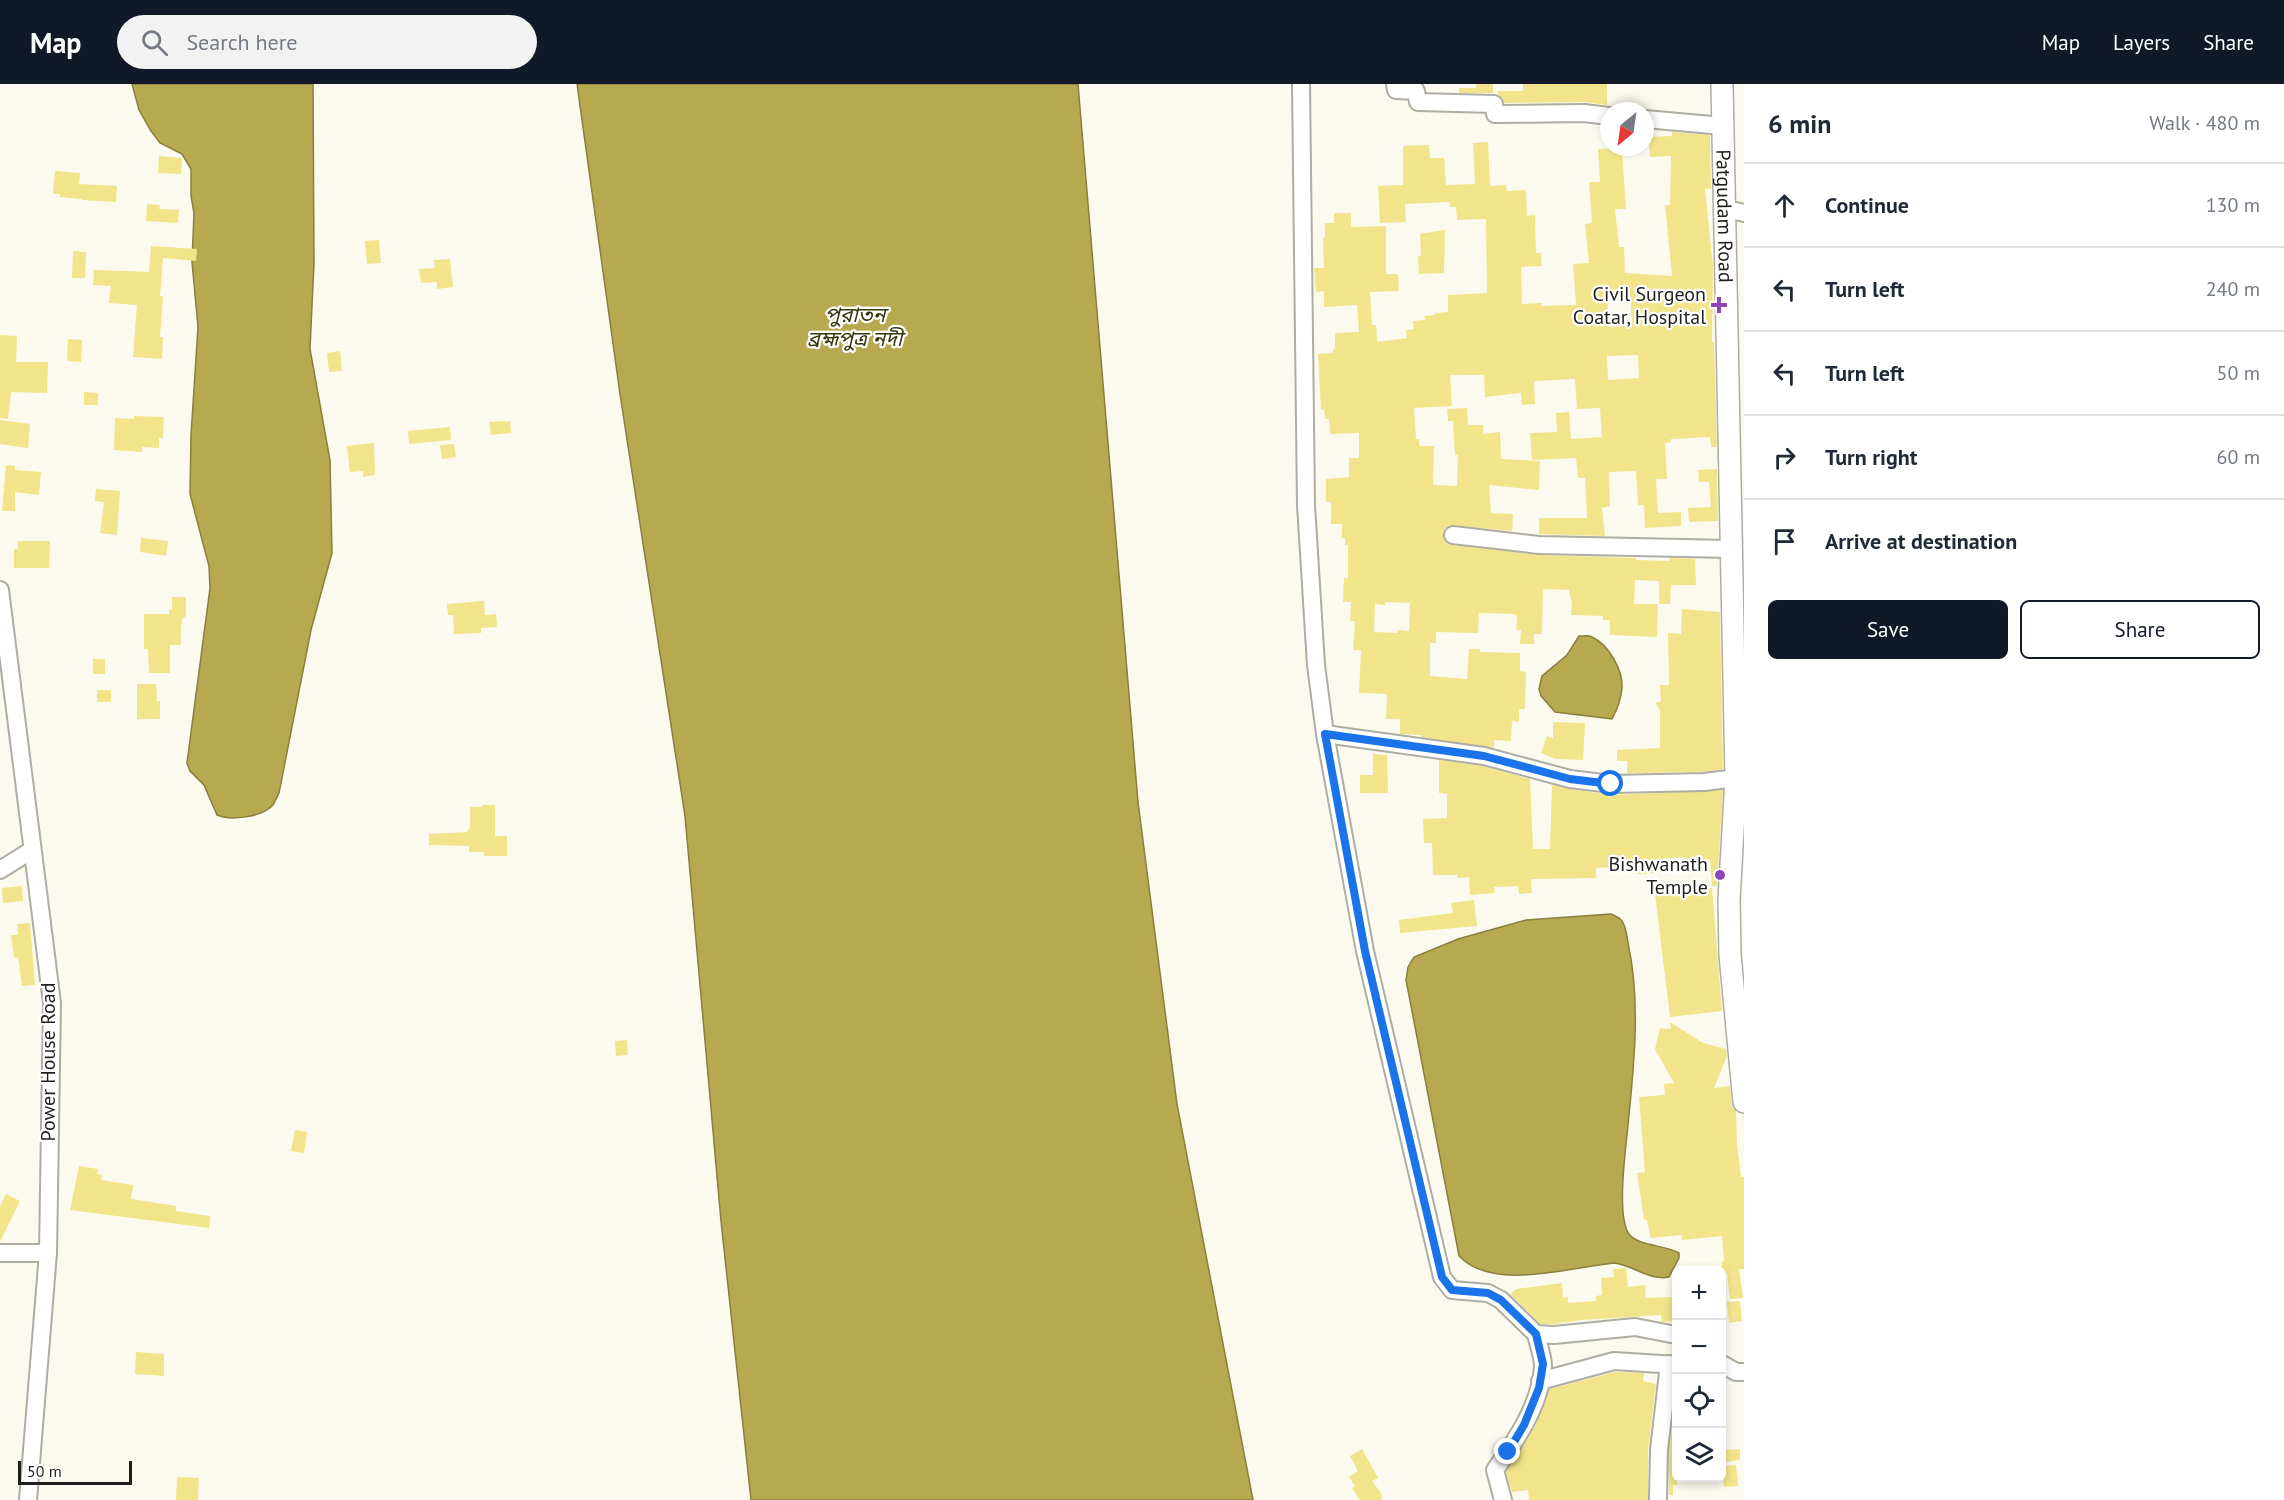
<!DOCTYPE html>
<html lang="en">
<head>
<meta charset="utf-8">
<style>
	:root { --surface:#fff; --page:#f2f2f3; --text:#1f2937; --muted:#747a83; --line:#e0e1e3; --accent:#111827 }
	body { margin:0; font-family:"PT Sans","Noto Sans Bengali",sans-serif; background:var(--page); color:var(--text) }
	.controls { position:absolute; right:18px; bottom:18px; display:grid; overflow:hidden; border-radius:9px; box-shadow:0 3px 9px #0003 }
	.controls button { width:54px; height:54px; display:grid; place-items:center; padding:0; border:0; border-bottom:2px solid var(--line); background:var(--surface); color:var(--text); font:30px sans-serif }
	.compass { position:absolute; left:1600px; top:18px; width:54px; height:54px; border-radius:50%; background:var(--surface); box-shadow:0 3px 9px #0003; rotate:209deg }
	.scale { position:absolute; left:18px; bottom:15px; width:114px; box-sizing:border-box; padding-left:6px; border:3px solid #1f1e1a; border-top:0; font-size:16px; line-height:21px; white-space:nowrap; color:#1f1e1a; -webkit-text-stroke:4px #fff; paint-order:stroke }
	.stop { position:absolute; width:18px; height:18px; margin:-14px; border:4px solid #1a73e8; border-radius:50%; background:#fff }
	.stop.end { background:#1a73e8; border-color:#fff; box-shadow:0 2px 6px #0008 }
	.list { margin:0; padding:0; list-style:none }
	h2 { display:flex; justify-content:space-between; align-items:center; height:78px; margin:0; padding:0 24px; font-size:26px }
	h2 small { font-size:20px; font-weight:400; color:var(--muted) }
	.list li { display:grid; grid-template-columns:39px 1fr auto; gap:18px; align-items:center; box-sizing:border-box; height:84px; padding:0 24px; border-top:2px solid var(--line) }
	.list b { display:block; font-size:22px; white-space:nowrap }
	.list em { font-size:20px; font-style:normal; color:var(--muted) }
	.actions { display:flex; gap:12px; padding:18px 24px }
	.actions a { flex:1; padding:14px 0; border:2px solid var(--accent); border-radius:9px; text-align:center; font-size:21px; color:var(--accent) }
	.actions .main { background:var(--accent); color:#fff }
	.icon { flex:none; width:33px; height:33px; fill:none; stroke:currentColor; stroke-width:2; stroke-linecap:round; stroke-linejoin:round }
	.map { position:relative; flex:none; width:1744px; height:1416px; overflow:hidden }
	header { display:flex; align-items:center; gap:36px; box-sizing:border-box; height:84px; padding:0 30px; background:var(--accent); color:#fff }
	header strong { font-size:28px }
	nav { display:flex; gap:33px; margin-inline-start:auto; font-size:21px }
	.search { width:420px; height:54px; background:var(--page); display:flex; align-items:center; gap:15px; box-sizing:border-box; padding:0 21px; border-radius:33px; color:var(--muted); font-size:22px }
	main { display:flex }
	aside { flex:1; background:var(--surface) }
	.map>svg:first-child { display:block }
	.water { fill:#b7a94f; stroke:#897f3f; stroke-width:1.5 }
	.building { fill:#f2e48a; fill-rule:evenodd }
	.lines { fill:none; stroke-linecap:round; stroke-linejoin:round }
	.minor-casing { stroke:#aeada2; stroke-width:20 }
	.major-casing { stroke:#aeada2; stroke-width:24 }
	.minor { stroke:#fff; stroke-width:16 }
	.major { stroke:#fff; stroke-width:21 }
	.route { stroke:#1a73e8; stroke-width:8 }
	.poi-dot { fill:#8d46b8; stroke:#fff; stroke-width:2 }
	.labels { text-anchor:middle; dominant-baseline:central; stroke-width:4.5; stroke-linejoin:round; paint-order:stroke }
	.street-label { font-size:20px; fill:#1f1e1a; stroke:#fff }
	.poi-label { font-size:20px; fill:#1f1e1a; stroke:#fff; text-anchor:end }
	.water-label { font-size:21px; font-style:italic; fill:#3b350e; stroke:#fff }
</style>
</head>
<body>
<header>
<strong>Map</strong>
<div class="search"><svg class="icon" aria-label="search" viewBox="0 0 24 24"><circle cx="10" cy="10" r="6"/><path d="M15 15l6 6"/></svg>Search here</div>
<nav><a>Map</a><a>Layers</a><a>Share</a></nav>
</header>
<main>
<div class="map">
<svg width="1744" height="1416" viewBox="0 0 1744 1416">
	<rect width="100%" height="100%" fill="#fcfaee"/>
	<!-- water -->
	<g class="water">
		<path d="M132 0H313L314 179 310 265 330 376 332 469 311 546 279 709C277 713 275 718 272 722 261 733 231 737 217 731L204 701 190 687 187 679 210 504 209 482 190 410 191 351 198 243 192 178 194 129 191 112V85L182 70 160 59 151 47 139 26Z"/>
		<path d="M577 0H1078L1138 718 1177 1020 1253 1416H751L721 1137 685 732 620 310Z"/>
		<path d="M1579 552C1583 552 1589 551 1592 553 1609 561 1623 586 1622 604 1621 615 1617 626 1612 635L1555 628 1541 612 1539 605 1542 592 1567 571Z"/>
		<path d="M1611 830C1615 832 1619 833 1622 837 1626 843 1627 852 1628 859 1641 918 1634 981 1628 1041 1626 1063 1616 1132 1629 1150 1637 1162 1666 1161 1679 1169V1174L1669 1193C1649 1197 1633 1181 1614 1179 1571 1183 1493 1208 1459 1172L1406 896 1408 883 1414 873 1458 855 1526 836Z"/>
	</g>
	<!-- building -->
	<g class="building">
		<path d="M1476 0H1493V9H1459V4H1476Z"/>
		<path d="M1523 0H1607V21L1584 18 1504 19 1502 14 1498 10V7H1523Z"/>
		<path d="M1672 48 1710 51 1711 105 1705 104 1713 183 1712 258H1714L1717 363H1711L1710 353 1671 355V358L1665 359 1667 395H1656L1658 429 1681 428V442L1645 444 1644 421H1638L1636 387 1609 388 1610 422 1602 424 1605 452 1539 450V434H1587L1585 394H1578L1576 374 1532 376 1530 349 1557 348 1556 329 1569 328 1571 355 1602 353 1600 324 1577 325 1575 295 1534 297 1535 320 1522 321 1521 309 1485 313 1484 291H1450L1452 322 1414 324 1416 355H1419V362H1434L1433 401 1457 402 1458 371H1455L1453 337H1448L1447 325 1467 324 1468 341H1483V350L1500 348 1501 375 1540 377 1539 406 1489 401 1491 429 1513 430 1512 447 1449 441 1445 444 1443 450 1447 460 1539 471 1636 474V476L1670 477V474L1695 475 1696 501H1671L1670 520H1659V497L1635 496 1634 520H1658L1657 553 1610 551V536H1603V532L1571 531 1572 519 1569 506 1543 505 1542 550H1534V560H1520L1521 546H1516L1517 532 1514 530 1479 529 1478 549 1436 548V559H1430V592L1467 595 1469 565H1480V568L1520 569V587L1526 588 1525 625H1519V638L1512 637 1511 657 1494 656V664L1421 653V651L1400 650V635H1386L1387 610 1359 609 1361 566H1353L1355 537H1350L1351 518H1343L1344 494H1348V461H1345V454H1342V440H1331V418H1326V395L1349 393V374H1359V349L1330 350 1329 335H1325L1324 325 1321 326 1318 270 1333 269V265H1335V249L1359 248 1357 221 1324 223V207L1316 208 1314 184H1324L1323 154H1325V139H1334V129H1351V143L1386 142V190H1398L1399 207 1370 208 1372 241H1376L1377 258 1407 254 1406 246 1414 245 1413 237 1425 236 1424 232 1435 231V229L1448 228V211L1487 209 1486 135 1457 136 1456 123H1450V118L1405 120 1406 138 1380 139 1378 102 1403 101V62L1429 61 1430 74H1444L1446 101 1475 100 1473 59 1488 58 1490 102 1506 101 1507 107 1526 106 1527 132 1535 131 1536 169H1541L1542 182 1521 183 1522 220 1542 219V222L1576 221 1573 180 1589 179 1585 140 1592 139 1589 98H1600L1598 65 1622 64 1626 125H1615L1619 163H1624L1625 189 1672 192 1665 121H1670L1671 72 1650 73 1649 53 1672 52ZM1630 208 1632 241 1609 243 1607 209ZM1638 271 1639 294 1608 296 1607 272ZM1385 518 1410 519 1409 547 1398 546V549L1374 548 1375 520 1385 521Z"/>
		<path d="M159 72 182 74 181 90 158 89Z"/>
		<path d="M55 87 80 89 79 100 117 102 116 118 82 116V115L60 113V110H53Z"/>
		<path d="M147 120 160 121 159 125 179 126 178 139 146 137Z"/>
		<path d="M1445 146 1444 189 1419 190 1418 172H1421L1420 150Z"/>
		<path d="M379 156 381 179 367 180 365 157Z"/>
		<path d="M151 162 197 165 196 177 163 174 160 212H163L160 253H163L162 275 133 273 137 221 109 219 111 202 93 201 94 186 149 188Z"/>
		<path d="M73 167 86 168 85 194H72Z"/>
		<path d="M450 175 453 203 437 205V198L421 199 419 185 435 184 434 176Z"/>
		<path d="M0 251 17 252 16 278H48L47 309 11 308 8 335 0 334Z"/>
		<path d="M68 255 82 256 81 278 67 277Z"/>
		<path d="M340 267 342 287 329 288 327 269Z"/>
		<path d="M84 308 98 309V321H84Z"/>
		<path d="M134 332 164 333 163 354H159V364L142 363V368L114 366 115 334 134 335Z"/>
		<path d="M0 336 30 340 28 364 0 360Z"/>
		<path d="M510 337 511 349 491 351 489 338Z"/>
		<path d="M450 343 451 356 409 360 408 347Z"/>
		<path d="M374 359 375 391 363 393V387L350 388 347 362Z"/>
		<path d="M454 360 456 373 442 375 440 361Z"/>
		<path d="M6 381 15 382V386L41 388 39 411 15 408V427H2Z"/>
		<path d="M1717 385 1718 437 1689 438 1688 424 1711 423 1709 398H1699L1698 386Z"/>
		<path d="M96 405 120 407 117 451 100 449 104 418 95 417Z"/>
		<path d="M141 454 168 457 166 472 140 468Z"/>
		<path d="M18 457H50L49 484H14V465H18Z"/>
		<path d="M172 513H186V532L182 535 181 543V561H170V589H149L148 565H144V530H169V526H172Z"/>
		<path d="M484 517 485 531 496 530 497 543 481 544V549L454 550 453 531H448L447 520Z"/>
		<path d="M1682 525 1720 528 1723 685 1703 688 1627 689V677H1617V666L1660 664V627L1655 618H1661L1660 601H1669L1668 549 1681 550Z"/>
		<rect x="93" y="575" width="12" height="15"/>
		<path d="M137 600H156L157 617H160V635H137Z"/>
		<rect x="97" y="606" width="14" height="12"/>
		<path d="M1553 638 1585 639 1583 676 1556 675 1541 669 1547 652 1553 654Z"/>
		<path d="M1373 670 1387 671 1388 709H1360V691H1373Z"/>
		<path d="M1439 676 1482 682 1530 695 1533 765H1550L1552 701 1569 705 1611 711 1723 706 1717 802H1712L1710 775 1687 776 1686 773 1659 775V777H1656L1657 789 1636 790V782L1596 784V794L1531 795 1532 809 1519 810 1518 802 1494 803 1495 809 1470 811 1469 793 1457 794V791H1433L1432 759H1424L1423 735 1447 734V710L1439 709Z"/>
		<path d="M482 721H495V752H507V772H484V768H469V762L429 761V750L468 748V745H470V723H482Z"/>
		<path d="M22 802 23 817 3 819 2 804Z"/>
		<path d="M1712 804 1722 927 1670 933 1655 810Z"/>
		<path d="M1474 816 1477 842 1400 849 1399 836 1453 829 1451 819Z"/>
		<path d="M30 839 35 901 22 902 18 873H14L11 851H18L17 840Z"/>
		<path d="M1670 938 1703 959 1726 965 1727 972 1714 1004 1730 1002 1732 1023 1736 1027 1737 1060 1741 1093H1744V1185H1739L1743 1214 1730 1215 1727 1189 1722 1190V1177H1724L1722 1152 1682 1156V1151L1651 1154 1647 1136H1644L1637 1089 1645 1088 1639 1013 1665 1011 1664 1000 1674 999 1655 965 1660 944 1671 945Z"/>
		<path d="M627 956 628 971 616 972 615 957Z"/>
		<path d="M295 1046 307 1048 304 1069 291 1067Z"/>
		<path d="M79 1082 98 1085 97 1090 102 1091 101 1096 133 1101 131 1115 176 1122V1127L210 1132 209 1144 70 1126Z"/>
		<path d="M6 1110 20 1117 0 1158V1122Z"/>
		<path d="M1626 1184 1628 1203 1645 1201 1646 1214 1673 1213 1675 1237 1662 1238 1661 1231 1582 1236 1554 1240H1540L1510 1210 1516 1205 1562 1199 1563 1214 1568 1213V1219L1596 1217V1212L1602 1211 1601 1194 1614 1193 1613 1185Z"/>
		<path d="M1740 1217 1742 1237 1729 1239 1727 1218Z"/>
		<path d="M136 1268 164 1270V1292L135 1290Z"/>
		<path d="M1615 1288 1644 1289 1643 1297 1656 1300 1648 1366V1416H1529L1528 1406 1512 1408 1506 1388 1535 1342 1550 1305Z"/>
		<path d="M1677 1306V1401H1673V1411H1669V1367Z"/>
		<path d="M1362 1365 1378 1394 1372 1397 1381 1409 1382 1416H1360L1352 1404 1355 1402 1349 1393 1358 1387 1350 1372Z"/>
		<path d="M1740 1365V1376L1726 1378 1725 1366Z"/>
		<path d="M1736 1381 1738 1402 1724 1403 1722 1382Z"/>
		<path d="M177 1393 199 1394 198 1416H176Z"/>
	</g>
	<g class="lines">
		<defs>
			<g id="minor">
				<path d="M1301 0 1306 421 1316 581 1325 650 1365 867 1442 1193 1452 1206 1488 1209 1501 1216 1536 1250 1554 1251 1635 1243 1676 1251"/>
				<path d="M1395 0 1396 6 1416 7 1418 18 1494 20 1495 30 1584 29 1609 32"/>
				<path d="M1645 35 1723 42"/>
				<path d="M1726 125 1744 129"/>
				<path d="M1453 451 1539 461 1730 465"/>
				<path d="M0 506 52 919 48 1169 28 1416"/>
				<path d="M1325 650 1484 672 1570 695 1611 700 1704 698 1736 694"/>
				<path d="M0 786 32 766"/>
				<path d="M0 1169H48"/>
				<path d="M1722 1280 1736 1288H1744"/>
				<path d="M1540 1297 1614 1277 1676 1281"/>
				<path d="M1503 1416 1495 1386C1516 1356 1541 1320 1543 1282 1543 1272 1538 1260 1536 1250"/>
				<path d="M1658 1416 1659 1366 1669 1280"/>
			</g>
			<g id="major">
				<path id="s1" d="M1722 0 1736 694 1729 816 1730 871 1744 1018"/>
			</g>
		</defs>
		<!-- minor casing -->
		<use href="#minor" class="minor-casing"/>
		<!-- major casing -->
		<use href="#major" class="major-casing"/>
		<!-- minor -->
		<use href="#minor" class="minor"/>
		<!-- major -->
		<use href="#major" class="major"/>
	</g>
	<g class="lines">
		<!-- route -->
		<path class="route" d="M1508 1368 1524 1341 1539 1304 1543 1280 1536 1250 1501 1216 1488 1209 1452 1206 1442 1193 1365 867 1325 650 1484 672 1570 695 1611 700"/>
	</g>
	<!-- markers -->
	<g class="poi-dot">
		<path d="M1716 212h6v6h6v6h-6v6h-6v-6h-6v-6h6z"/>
		<circle cx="1720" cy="791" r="6"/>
	</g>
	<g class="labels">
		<!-- street labels -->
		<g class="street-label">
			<text stroke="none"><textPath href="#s1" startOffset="132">Patgudam Road</textPath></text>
			<text transform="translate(48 978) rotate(-90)">Power House Road</text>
		</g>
		<!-- poi labels -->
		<g class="poi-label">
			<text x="1706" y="210">Civil Surgeon<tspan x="1706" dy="23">Coatar, Hospital</tspan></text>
			<text x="1708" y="780">Bishwanath<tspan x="1708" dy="23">Temple</tspan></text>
		</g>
		<!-- water labels -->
		<g class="water-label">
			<text x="855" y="230">পুরাতন<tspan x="855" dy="24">ব্রহ্মপুত্র নদী</tspan></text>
		</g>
	</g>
</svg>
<div class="controls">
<button>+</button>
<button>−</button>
<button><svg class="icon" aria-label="locate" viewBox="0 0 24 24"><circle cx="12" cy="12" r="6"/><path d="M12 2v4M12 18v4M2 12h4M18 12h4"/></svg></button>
<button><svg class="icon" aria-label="layers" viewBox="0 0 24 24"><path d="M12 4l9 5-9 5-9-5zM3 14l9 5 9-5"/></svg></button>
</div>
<svg class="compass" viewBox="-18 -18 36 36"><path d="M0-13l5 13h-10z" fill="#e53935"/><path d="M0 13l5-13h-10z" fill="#747a83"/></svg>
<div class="scale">50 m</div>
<div class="stop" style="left:1611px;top:700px"></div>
<div class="stop end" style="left:1508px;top:1368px"></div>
</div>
<aside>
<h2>6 min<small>Walk · 480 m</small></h2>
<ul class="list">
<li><svg class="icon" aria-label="ahead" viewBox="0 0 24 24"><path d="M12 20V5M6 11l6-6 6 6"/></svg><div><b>Continue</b></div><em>130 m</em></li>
<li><svg class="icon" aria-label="left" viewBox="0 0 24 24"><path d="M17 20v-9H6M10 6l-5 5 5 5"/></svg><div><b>Turn left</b></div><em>240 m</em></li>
<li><svg class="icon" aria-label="left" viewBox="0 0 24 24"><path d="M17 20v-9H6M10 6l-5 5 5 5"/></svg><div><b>Turn left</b></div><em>50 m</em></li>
<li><svg class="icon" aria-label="right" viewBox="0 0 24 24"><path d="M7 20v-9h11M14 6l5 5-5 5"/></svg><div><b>Turn right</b></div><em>60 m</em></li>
<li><svg class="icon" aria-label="arrive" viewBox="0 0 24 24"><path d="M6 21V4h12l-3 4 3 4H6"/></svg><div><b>Arrive at destination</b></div></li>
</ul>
<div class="actions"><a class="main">Save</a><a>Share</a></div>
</aside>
</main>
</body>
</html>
